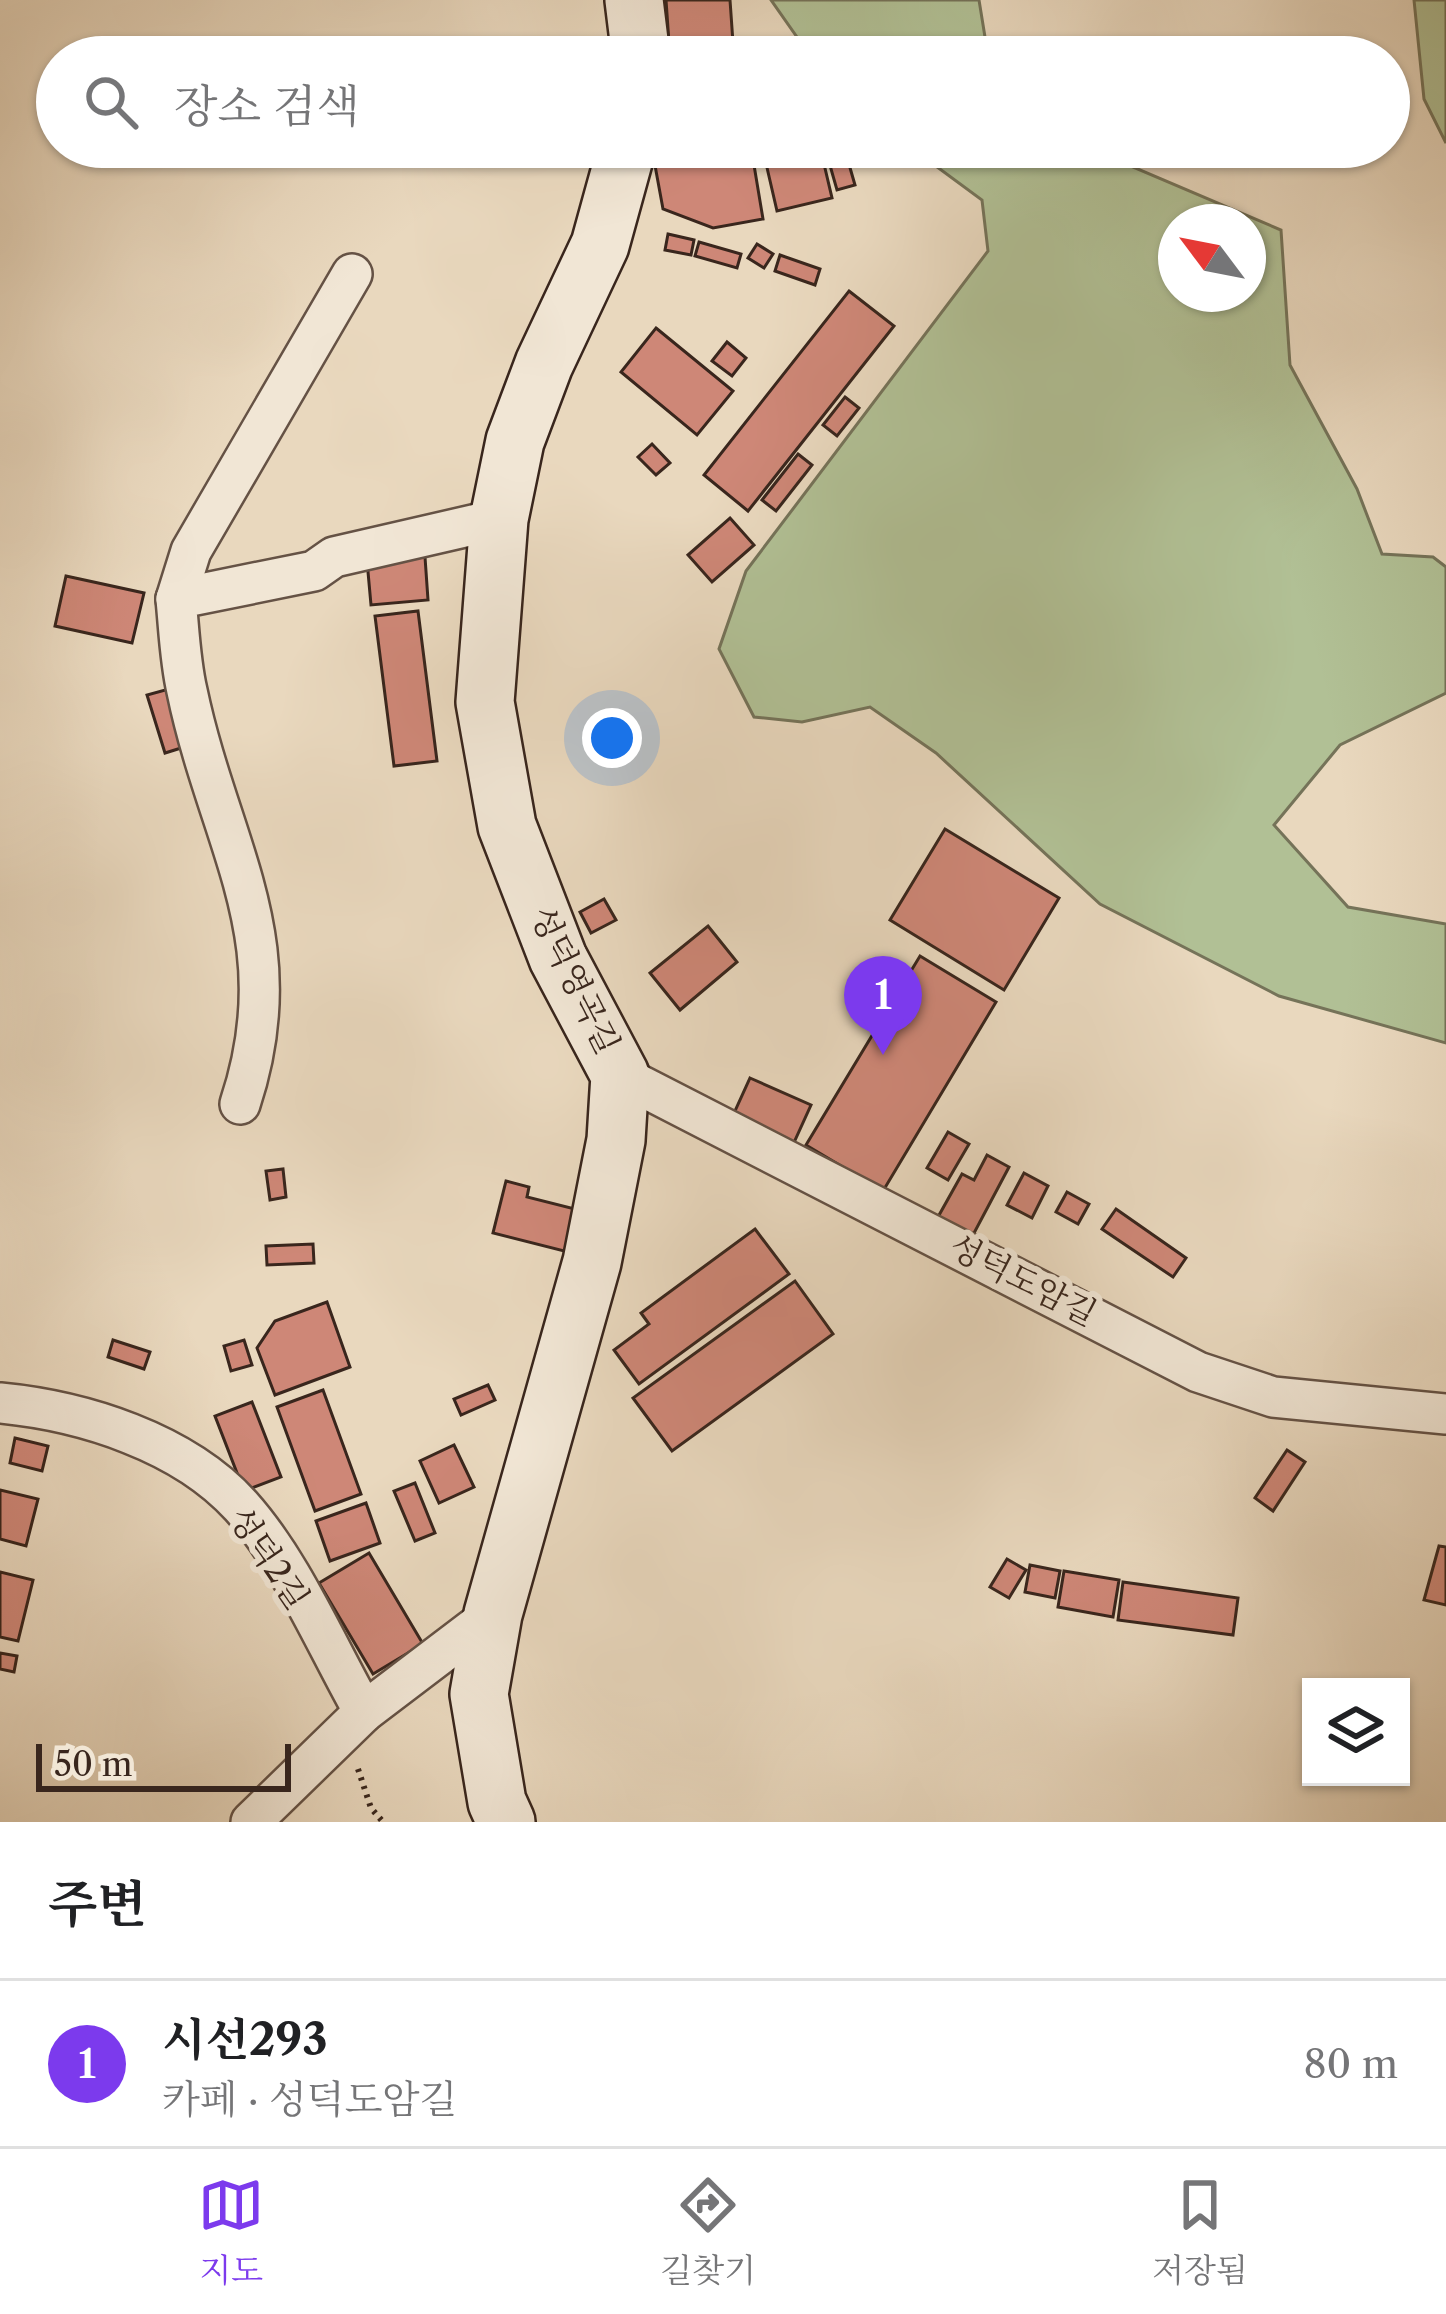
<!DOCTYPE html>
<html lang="ko">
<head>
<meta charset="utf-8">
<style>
	:root { --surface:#fff; --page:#f6f6f6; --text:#202124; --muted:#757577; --line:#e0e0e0; --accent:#7c3aed }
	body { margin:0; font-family:"Libre Caslon Text","Noto Serif KR",serif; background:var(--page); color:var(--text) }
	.controls { position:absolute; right:36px; bottom:36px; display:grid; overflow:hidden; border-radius:0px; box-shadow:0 3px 9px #0004 }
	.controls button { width:108px; height:108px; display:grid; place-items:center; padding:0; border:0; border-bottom:3px solid var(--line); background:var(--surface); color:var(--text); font:60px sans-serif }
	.compass { position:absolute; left:1158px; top:204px; width:108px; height:108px; border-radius:50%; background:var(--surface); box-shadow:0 3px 9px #0004; rotate:302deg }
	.scale { position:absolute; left:36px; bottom:30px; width:255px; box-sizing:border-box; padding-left:12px; border:6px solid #39261d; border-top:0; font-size:33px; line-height:42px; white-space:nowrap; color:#39261d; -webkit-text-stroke:9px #f1e6d5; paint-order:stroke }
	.you { position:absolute; left:612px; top:738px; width:42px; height:42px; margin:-30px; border:9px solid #fff; border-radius:50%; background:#1a73e8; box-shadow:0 0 0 18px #1a73e833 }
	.badge { display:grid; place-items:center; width:78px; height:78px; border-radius:50%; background:var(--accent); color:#fff; font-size:39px; font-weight:700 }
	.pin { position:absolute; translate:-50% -99px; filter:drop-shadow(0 3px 6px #0008) }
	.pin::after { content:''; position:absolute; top:63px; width:42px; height:36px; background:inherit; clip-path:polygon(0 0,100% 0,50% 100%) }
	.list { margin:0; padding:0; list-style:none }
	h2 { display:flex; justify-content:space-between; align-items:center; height:156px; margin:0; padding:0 48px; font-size:51px }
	h2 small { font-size:39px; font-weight:400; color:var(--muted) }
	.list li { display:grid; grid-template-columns:78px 1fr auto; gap:36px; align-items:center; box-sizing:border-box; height:168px; padding:0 48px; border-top:3px solid var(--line) }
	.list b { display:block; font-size:45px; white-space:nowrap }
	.list p { margin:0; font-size:39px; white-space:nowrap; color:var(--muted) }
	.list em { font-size:39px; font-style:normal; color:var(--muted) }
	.icon { flex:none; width:66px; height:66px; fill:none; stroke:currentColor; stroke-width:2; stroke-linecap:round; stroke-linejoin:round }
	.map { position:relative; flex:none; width:1446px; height:1822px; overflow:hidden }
	.search { position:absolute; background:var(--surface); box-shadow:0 3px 9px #0004; left:36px; right:36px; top:36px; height:132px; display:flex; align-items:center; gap:30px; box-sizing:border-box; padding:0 42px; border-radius:66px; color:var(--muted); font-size:45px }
	.sheet { height:324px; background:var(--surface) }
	nav { display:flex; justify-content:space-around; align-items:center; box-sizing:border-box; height:168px; border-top:3px solid var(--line); background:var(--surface); font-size:33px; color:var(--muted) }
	nav a { display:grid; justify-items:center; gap:6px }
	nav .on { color:var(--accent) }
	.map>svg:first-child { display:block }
	.green { fill:#b1c095; stroke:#757359; stroke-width:3; fill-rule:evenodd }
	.building { fill:#ce8777; stroke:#39261d; stroke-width:3 }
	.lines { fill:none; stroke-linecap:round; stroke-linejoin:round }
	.minor-casing { stroke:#655245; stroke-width:44 }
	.secondary-casing { stroke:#39261d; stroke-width:62 }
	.path { stroke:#39261d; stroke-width:6; stroke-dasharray:3 6; stroke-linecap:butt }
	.minor { stroke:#f1e6d5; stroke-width:39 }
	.secondary { stroke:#f1e6d5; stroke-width:57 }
	.labels { text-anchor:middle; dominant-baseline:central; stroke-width:12; stroke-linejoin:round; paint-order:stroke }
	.street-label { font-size:33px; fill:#39261d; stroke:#f1e6d5 }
</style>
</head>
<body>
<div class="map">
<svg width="1446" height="1822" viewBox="0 0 1446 1822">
	<rect width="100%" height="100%" fill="#e9d8be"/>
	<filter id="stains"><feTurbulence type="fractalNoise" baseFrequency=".00167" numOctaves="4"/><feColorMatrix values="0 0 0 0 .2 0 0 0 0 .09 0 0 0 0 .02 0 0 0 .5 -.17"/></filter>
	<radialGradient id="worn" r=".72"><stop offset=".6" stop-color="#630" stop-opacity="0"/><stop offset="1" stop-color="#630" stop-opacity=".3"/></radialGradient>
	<!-- green -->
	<g class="green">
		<path d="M771 0H979L985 37 1006 57H811Z"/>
		<path d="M1414 0H1446V143L1424 99Z"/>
		<path d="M910 147H1097L1107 156 1281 230 1290 365 1357 489 1382 554 1433 557 1446 567V693L1340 745 1274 825 1348 907 1446 924V1043L1279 996 1100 904 936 753 870 707 802 722 754 717 719 649 746 571 988 251 982 200ZM1248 222V294H1176V222Z"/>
	</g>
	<!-- building -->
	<g class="building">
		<path d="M666 0H730L734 57H670Z"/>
		<path d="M727 147H751L763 219 713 228 663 209 654 160Z"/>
		<path d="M820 147 832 198 777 211 765 159Z"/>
		<path d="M844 147 855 185 837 190 825 148Z"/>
		<path d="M668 234 694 240 691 255 665 250Z"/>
		<path d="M699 242 741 254 737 268 695 256Z"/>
		<path d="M757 244 773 254 764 268 748 258Z"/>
		<path d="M780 255 820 269 815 285 775 271Z"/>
		<path d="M849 291 894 326 748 511 704 475Z"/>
		<path d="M656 328 733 391 697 435 621 372Z"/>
		<path d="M727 342 746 358 732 376 712 361Z"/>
		<path d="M845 397 859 408 837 436 823 425Z"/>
		<path d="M652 444 670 463 656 475 638 457Z"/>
		<path d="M798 454 812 465 776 511 762 500Z"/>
		<path d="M730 518 754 545 712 582 688 555Z"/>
		<path d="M425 557 428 600 371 605 367 561Z"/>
		<path d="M66 576 144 593 132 643 55 626Z"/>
		<path d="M418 611 437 761 394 766 375 616Z"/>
		<path d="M176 687 194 744 165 753 147 695Z"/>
		<path d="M945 829 1059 898 1004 990 890 920Z"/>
		<path d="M604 899 616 920 591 933 580 912Z"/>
		<path d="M708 926 737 962 680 1010 650 973Z"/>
		<path d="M920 956 996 1002 883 1191 806 1145Z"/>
		<path d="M750 1078 811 1105 791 1149 730 1122Z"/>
		<path d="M948 1132 969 1144 948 1180 927 1168Z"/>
		<path d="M987 1155 1009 1167 973 1235 938 1217 962 1174 974 1180Z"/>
		<path d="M283 1169 286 1197 270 1200 266 1171Z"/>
		<path d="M1024 1173 1048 1186 1032 1218 1007 1205Z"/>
		<path d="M506 1181 529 1187 527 1197 579 1210 568 1252 493 1233Z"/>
		<path d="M1067 1192 1089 1204 1078 1224 1056 1212Z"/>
		<path d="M1116 1209 1186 1258 1173 1277 1102 1229Z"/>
		<path d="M755 1229 789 1274 639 1384 614 1350 649 1324 641 1313Z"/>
		<path d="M313 1244 314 1263 267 1265 266 1246Z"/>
		<path d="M795 1281 833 1334 672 1451 633 1398Z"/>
		<path d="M327 1302 350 1367 275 1395 257 1348 275 1321Z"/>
		<path d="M113 1340 150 1352 144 1369 108 1357Z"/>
		<path d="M244 1340 252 1365 231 1371 224 1346Z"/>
		<path d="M488 1385 495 1400 461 1415 454 1399Z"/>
		<path d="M323 1390 361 1494 315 1511 277 1407Z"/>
		<path d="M252 1402 281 1477 244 1491 215 1416Z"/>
		<path d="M15 1438 48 1446 42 1471 10 1463Z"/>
		<path d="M454 1445 474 1487 439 1503 420 1461Z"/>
		<path d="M1287 1450 1305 1462 1273 1511 1255 1498Z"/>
		<path d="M415 1483 435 1533 415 1541 394 1491Z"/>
		<path d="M0 1490 38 1499 26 1546 0 1539Z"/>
		<path d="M366 1503 380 1543 330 1561 316 1521Z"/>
		<path d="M1439 1546 1446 1547V1605L1424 1600Z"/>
		<path d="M369 1553 423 1644 373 1674 319 1583Z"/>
		<path d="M1007 1559 1026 1570 1009 1598 990 1587Z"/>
		<path d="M1030 1565 1060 1571 1055 1598 1025 1592Z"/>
		<path d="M1064 1571 1119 1580 1113 1617 1058 1607Z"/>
		<path d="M0 1572 33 1580 18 1641 0 1637Z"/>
		<path d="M1123 1582 1238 1598 1233 1635 1118 1620Z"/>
		<path d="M0 1653 17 1656 14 1672 0 1669Z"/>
	</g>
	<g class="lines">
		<defs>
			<g id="minor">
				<path d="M176 599 191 551 352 274"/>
				<path d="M620 1075 1198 1372 1273 1397 1446 1414"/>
				<path d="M240 1104C295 939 219 845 187 691 180 661 179 629 176 599L314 571 334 557 499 519"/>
				<path d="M0 1403C83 1411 183 1442 241 1506 292 1563 326 1645 364 1712"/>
				<path d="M251 1822 364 1712 493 1614"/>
			</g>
			<g id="secondary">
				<path d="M634 0 641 57"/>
				<path d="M506 1822 497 1802 479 1694 493 1614 592 1262 616 1140 620 1075 558 958 507 826 485 702 499 519 515 441 544 364 600 245 627 147"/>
			</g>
		</defs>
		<!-- minor casing -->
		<use href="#minor" class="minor-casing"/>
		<!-- secondary casing -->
		<use href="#secondary" class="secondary-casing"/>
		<!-- path -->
		<path class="path" d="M358 1769 371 1808 383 1822"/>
		<!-- minor -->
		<use href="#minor" class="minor"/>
		<!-- secondary -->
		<use href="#secondary" class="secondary"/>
	</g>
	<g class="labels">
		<!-- street labels -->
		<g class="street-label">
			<text transform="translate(575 980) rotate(64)">성덕영곡길</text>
			<text transform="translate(1023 1280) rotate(27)">성덕도암길</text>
			<text transform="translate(269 1558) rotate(56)">성덕2길</text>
		</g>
	</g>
	<rect width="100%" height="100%" filter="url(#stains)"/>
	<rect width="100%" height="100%" fill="url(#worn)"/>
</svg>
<div class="controls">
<button><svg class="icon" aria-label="layers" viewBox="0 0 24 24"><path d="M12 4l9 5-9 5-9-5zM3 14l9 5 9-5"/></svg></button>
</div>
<svg class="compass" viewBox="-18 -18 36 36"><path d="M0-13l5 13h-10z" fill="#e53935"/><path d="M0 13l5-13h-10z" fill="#757577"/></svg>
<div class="scale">50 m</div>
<div class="you"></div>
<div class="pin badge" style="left:883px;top:1055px">1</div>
<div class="search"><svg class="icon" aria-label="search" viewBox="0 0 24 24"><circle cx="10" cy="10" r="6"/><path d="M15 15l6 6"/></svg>장소 검색</div>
</div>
<section class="sheet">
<h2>주변<small></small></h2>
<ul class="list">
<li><span class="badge">1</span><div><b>시선293</b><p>카페 · 성덕도암길</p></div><em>80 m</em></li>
</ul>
</section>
<nav>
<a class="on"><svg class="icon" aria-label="map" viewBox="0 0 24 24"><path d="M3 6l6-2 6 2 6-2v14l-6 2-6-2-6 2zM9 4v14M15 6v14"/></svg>지도</a>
<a><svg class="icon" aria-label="directions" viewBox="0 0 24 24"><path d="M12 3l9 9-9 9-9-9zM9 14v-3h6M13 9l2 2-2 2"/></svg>길찾기</a>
<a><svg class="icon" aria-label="saved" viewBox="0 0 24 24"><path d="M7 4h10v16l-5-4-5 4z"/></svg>저장됨</a>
</nav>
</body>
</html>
